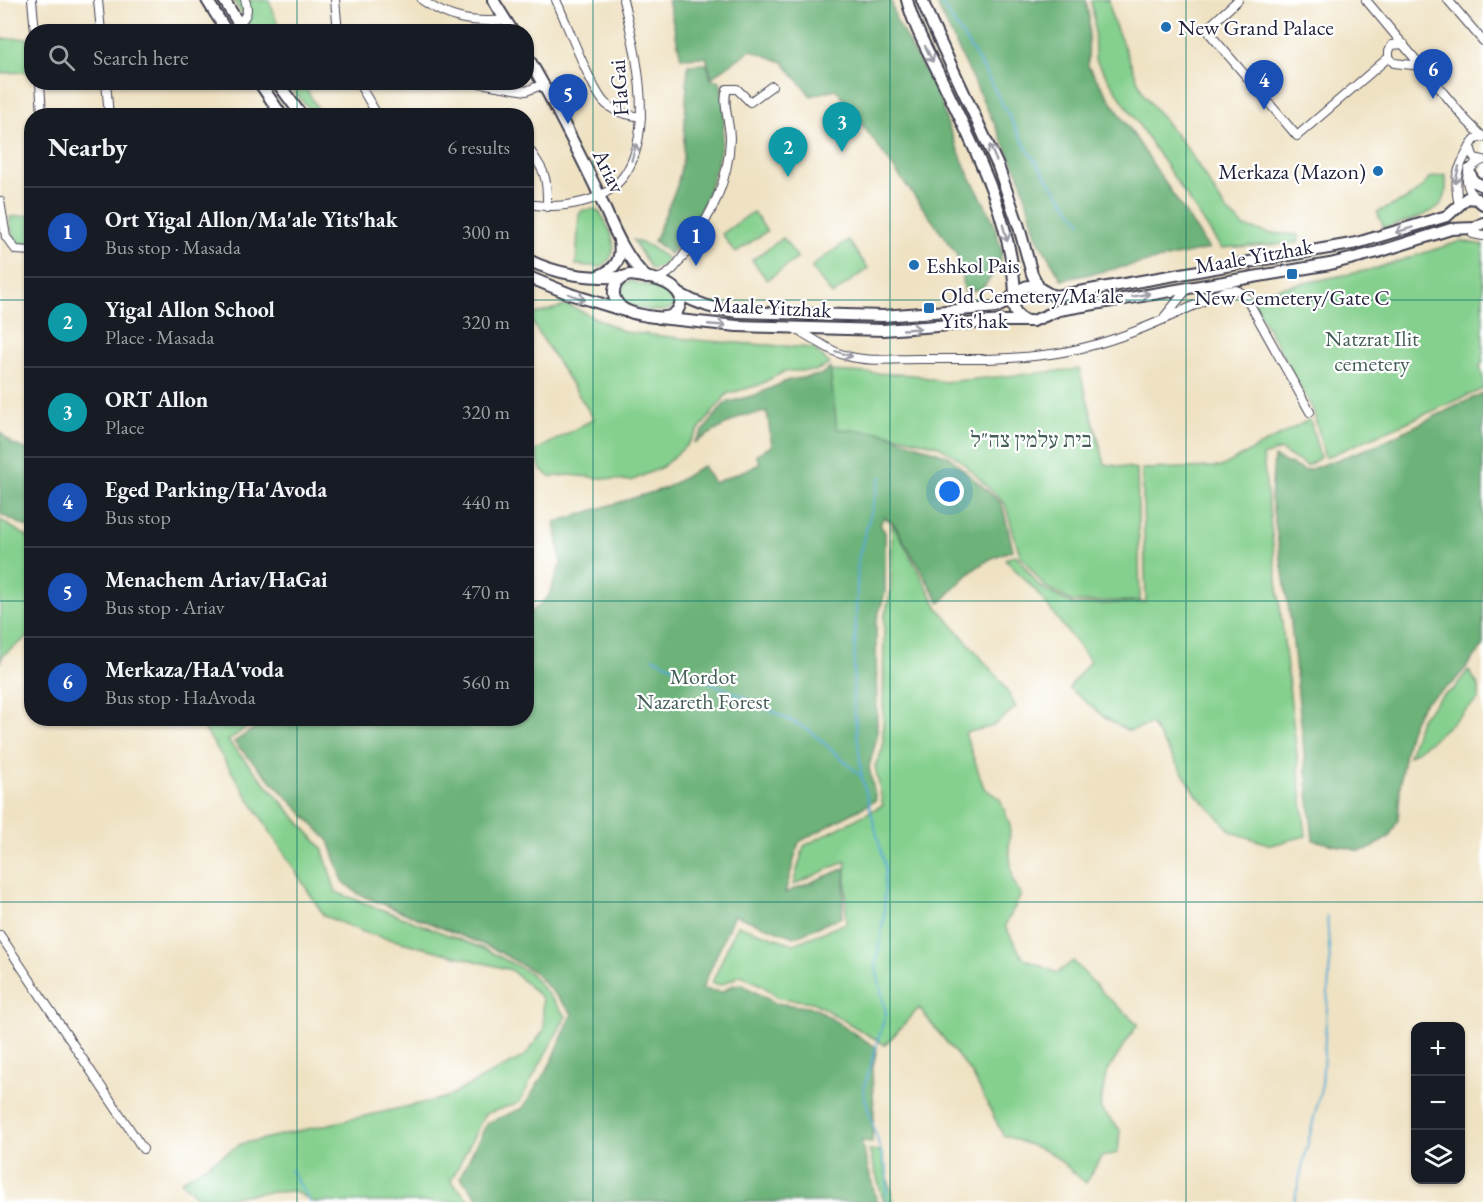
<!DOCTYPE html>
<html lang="en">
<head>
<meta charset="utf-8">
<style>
	:root { --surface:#171b24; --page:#20242c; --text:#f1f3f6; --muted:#9ea1a6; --line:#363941; --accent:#0b8043 }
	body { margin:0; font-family:"EB Garamond","Frank Ruhl Libre",serif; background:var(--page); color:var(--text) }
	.controls { position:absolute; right:18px; bottom:18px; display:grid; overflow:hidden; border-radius:12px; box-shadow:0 2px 4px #0004 }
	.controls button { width:54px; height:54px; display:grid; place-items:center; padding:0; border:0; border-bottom:2px solid var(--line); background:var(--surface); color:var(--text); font:30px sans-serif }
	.you { position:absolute; left:950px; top:492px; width:21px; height:21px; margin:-15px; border:4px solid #fff; border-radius:50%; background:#1a73e8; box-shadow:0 0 0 9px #1a73e833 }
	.badge { display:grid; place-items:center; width:39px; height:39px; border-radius:50%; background:var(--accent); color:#fff; font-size:20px; font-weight:700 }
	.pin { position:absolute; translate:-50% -50px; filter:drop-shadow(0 2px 3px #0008) }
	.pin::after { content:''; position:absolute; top:32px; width:21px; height:18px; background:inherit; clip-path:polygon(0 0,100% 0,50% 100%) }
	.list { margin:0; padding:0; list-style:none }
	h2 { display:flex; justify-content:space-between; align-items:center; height:78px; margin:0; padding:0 24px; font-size:26px }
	h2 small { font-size:20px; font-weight:400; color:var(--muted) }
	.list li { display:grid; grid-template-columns:39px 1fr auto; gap:18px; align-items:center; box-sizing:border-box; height:90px; padding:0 24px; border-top:2px solid var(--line) }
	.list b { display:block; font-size:22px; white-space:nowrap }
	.list p { margin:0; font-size:20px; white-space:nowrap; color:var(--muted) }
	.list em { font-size:20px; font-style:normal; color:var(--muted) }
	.icon { flex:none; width:33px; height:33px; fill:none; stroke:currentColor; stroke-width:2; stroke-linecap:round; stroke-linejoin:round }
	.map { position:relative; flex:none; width:1483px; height:1202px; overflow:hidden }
	.search { position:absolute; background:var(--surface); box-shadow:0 2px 4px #0004; left:24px; top:24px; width:510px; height:66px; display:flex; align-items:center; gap:15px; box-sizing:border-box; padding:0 21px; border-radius:24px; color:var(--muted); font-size:22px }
	.panel { position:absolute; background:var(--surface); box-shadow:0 2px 4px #0004; left:24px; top:108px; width:510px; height:618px; border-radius:24px }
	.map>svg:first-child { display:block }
	.green { fill:#85d08e; stroke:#547964; stroke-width:1.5 }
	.forest { fill:#6cb279; stroke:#476a5a; stroke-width:1.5 }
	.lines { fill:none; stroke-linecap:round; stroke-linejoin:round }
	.stream { stroke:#58abd3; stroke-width:2 }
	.street-casing { stroke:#413f4f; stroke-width:10 }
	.secondary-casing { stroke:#413f4f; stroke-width:14 }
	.street { stroke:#fff; stroke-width:8 }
	.secondary { stroke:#fff; stroke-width:10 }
	.oneway { stroke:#9c9ca7 }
	.grid { fill:none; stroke:#0f766e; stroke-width:1.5; stroke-opacity:0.55 }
	.poi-dot { fill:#1f6fb2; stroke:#fff; stroke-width:2 }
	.labels { text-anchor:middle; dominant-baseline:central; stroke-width:4.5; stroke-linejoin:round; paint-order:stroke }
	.poi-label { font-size:22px; fill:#22223b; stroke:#fff; text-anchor:start }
	.street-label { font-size:22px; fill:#22223b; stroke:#fff }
	.park-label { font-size:22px; fill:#455f58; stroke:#fff }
</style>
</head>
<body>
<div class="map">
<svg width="1483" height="1202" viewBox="0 0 1483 1202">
	<rect width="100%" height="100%" fill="#fff"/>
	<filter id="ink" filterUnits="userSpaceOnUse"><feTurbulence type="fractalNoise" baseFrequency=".0167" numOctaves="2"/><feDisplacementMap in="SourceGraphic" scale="12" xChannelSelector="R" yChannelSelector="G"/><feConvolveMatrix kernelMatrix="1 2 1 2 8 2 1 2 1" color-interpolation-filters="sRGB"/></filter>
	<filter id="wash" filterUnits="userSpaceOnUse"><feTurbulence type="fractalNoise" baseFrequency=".008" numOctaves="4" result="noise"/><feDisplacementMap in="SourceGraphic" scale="24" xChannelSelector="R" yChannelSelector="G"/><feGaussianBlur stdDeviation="1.35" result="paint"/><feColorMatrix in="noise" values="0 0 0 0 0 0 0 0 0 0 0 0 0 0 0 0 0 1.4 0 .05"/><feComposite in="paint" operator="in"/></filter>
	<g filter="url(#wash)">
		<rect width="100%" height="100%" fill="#efe2c3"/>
		<!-- green -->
		<g class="green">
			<path d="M233 0H269L280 31H253Z"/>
			<path d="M1091 0H1109L1112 18 1144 95 1189 151 1226 210 1245 227 1269 233 1299 235 1298 243 1221 248 1095 59 1094 17Z"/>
			<path d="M28 38 30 72 0 73V39Z"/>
			<path d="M286 83H303L319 111V115H315Z"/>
			<path d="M1446 175C1446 182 1447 192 1444 199 1438 215 1399 223 1384 228L1377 212C1395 204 1419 197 1429 178Z"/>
			<path d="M594 209C601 212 603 217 606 223 615 240 619 255 601 267L576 265 579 214 583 210Z"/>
			<path d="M753 212 767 231 735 253 722 234Z"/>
			<path d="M31 215V244C14 247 10 230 10 217Z"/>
			<path d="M783 238 798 258 767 280 752 260Z"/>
			<path d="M633 240 649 246 668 259 662 267 651 269Z"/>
			<path d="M848 240 868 268 832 295 811 267Z"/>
			<path d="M1461 241 1483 245V363L1480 365 1483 376V389L1325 458 1313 410 1249 294 1374 269Z"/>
			<path d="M630 281 665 290 674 297 673 307C664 315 631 310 623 300 621 297 621 294 620 290L625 283Z"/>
			<path d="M568 305 625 332 707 341 813 348 830 364 815 371H785L759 385 727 394 687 445 662 467 631 481 569 475 550 477 541 470 535 451 594 419 528 316Z"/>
			<path d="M1079 369 1105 464 1137 469 1140 601 1073 602 1044 586 1020 555 1005 504 960 460 939 446 890 434 837 432 828 371 915 375 944 382Z"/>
			<path d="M1310 419 1320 458 1307 466 1280 450 1263 456 1306 836 1271 845 1232 832 1197 795 1151 724 1129 731 1108 720 1069 688 1090 661 1036 591 1005 559 1016 555 1040 587 1074 605 1146 602 1142 469 1221 467Z"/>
			<path d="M0 520 31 539 32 634 3 655 0 663Z"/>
			<path d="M892 522 938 608 1001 681 1016 707 993 726 965 733 984 788 1000 799 1010 825 1009 850 1013 880 1021 895 1005 926 1023 958 1057 973 1073 961 1104 994 1138 1024 1106 1074 1100 1108 1120 1130 1118 1153 1101 1157 1086 1183 1051 1153 1003 1135 972 1074 919 1008 885 1045 813 1002 778 998 763 986 741 975 721 985 712 983 737 925 794 944 846 923V861L793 885 804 846 883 805 875 766 883 748 884 619 891 591Z"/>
			<path d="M1468 670 1479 686V699L1432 740 1409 756 1420 719 1442 696 1454 689Z"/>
			<path d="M198 719H258L228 741 322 848 336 892 487 950 530 973 566 1016 519 1103 485 1114 451 1181 471 1202H313L294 1191 258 1193 224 1198 198 1197 181 1181 241 1144 445 1098 525 1056 544 1030 542 998 511 970 366 933 324 916Z"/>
			<path d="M869 1150 881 1151 894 1202H884Z"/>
		</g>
		<!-- forest -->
		<g class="forest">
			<path d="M668 0H891L896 20 930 81 937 89 947 123 967 171 993 220 1002 252 998 268 982 289 965 292 956 253 836 89 811 96 783 62 751 50 712 77 706 57 681 58Z"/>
			<path d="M937 0H1086L1089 18 1088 66 1209 249 1062 280 1037 238 1020 177 939 9Z"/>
			<path d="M707 64 711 79 720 81C733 123 714 187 693 224 687 235 678 244 670 254L654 241 677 186 683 158 688 65Z"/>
			<path d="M830 368 837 429 881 432 948 456 1002 504 1013 550C977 561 965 577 940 603L894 524 884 517 880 525 885 532V593L876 622 877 737 869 767 876 800 799 842 785 893 846 868 842 917 794 937 734 915 702 989 722 992 733 985 741 984 775 1003 815 1008 877 1048 872 1071 874 1110 872 1142 861 1141 877 1202H482L460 1177 487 1123 523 1108 552 1061 572 1013 534 972 494 949 358 894 343 881 329 841 234 742 268 719 526 718 527 616 548 597 561 563 555 522 666 488 703 466 714 483 760 464 756 454 772 446 767 412 741 416 694 443 725 403 755 395 789 380 820 375Z"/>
			<path d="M1483 393V647L1453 683 1425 702 1420 709 1410 730 1407 742 1401 775 1398 820 1389 837 1372 848 1360 851 1313 840 1291 624 1271 497 1274 457 1305 471 1372 447Z"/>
			<path d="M0 432 12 444 31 451V529L0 514Z"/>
		</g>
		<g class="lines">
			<!-- stream -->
			<g class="stream">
				<path d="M939 0 980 63 1026 147 1049 181 1081 222"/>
				<path d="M881 476 858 559 853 699 862 777 885 866 884 914 876 967 886 1013 863 1091 887 1172 886 1202"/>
				<path d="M653 658 744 697 809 730 862 777"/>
				<path d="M290 1169 310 1202"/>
				<path d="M1294 1202 1322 1084 1330 962 1327 916"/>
			</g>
		</g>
	</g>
	<g filter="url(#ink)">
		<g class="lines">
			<defs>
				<g id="street">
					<path d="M32 0 35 32"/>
					<path d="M98 0 101 32"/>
					<path d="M335 0 338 32"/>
					<path d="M422 0C450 20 473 23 506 20"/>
					<path d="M556 0C566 21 592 92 606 104 616 113 629 115 641 117"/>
					<path d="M1238 0 1213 23 1210 34 1297 136 1389 57"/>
					<path d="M1366 0 1466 120 1483 137"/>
					<path d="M1448 0 1483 41"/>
					<path d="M239 23C247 16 249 10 245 0"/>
					<path d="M1404 44 1392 45 1389 51V57L1394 63 1422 66"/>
					<path d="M40 82 42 116"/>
					<path d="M106 82 109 116"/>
					<path d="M358 82 378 116"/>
					<path d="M474 82 526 91 544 84"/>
					<path d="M461 114 470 116"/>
					<path d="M1483 137 1475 139 1470 147 1474 158 1483 160"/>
					<path d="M526 145C544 170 548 175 547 207"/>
					<path d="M1474 198C1463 182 1464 168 1483 160"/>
					<path d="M0 201 6 237 16 250 32 251"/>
					<path d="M526 204C549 207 567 207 589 200 667 176 638 58 623 0"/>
					<path d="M1459 205C1453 180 1457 169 1470 147"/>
					<path d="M1473 234 1483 236"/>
					<path d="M656 279C672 275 679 262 688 249 711 215 729 181 730 139 730 123 722 103 727 89H737L750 102 772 86"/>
					<path d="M1165 316 1188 288"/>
					<path d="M795 329C813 337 829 352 847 356 871 363 900 358 925 359 964 359 1004 360 1043 355 1106 348 1165 320 1222 292 1235 289 1239 288 1247 299L1310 412"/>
					<path d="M0 935 143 1149"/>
				</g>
				<g id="secondary">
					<path d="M207 0 227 32"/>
					<path d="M224 0 244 32"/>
					<path d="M493 0 513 32"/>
					<path d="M907 0C914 27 928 51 940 76 973 145 1011 215 1015 293"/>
					<path d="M922 0 931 22 998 166 1019 227 1032 274 1039 288"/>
					<path d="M526 54C551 97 573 141 595 186 609 217 622 255 647 278"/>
					<path d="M259 82 282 116"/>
					<path d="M277 82 302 116"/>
					<path d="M1469 170 1473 181 1483 186"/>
					<path d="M526 259C558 275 587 278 622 277"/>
					<path d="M630 275C647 277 674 280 681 298 680 319 664 319 647 316 638 314 628 313 621 307 608 295 614 278 630 275Z"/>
					<path d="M526 276 570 294 625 311"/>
					<path d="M598 276C616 269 622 260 619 241"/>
					<path d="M680 294C699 305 716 310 738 312L883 316 997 307C1011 303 1018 283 1034 286 1042 288 1047 295 1056 296L1357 243 1447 216 1467 198 1477 199 1483 204"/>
					<path d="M1014 296C1011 308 1015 317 1027 321"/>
					<path d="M659 318 737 326 883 330 1004 321H1033L1059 310 1330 264 1378 252 1451 229 1474 228 1483 223"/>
				</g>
			</defs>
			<!-- street casing -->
			<use href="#street" class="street-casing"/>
			<!-- secondary casing -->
			<use href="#secondary" class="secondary-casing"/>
			<!-- street -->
			<use href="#street" class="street"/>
			<!-- secondary -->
			<use href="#secondary" class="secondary"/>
		</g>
		<!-- one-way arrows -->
		<defs><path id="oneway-shaft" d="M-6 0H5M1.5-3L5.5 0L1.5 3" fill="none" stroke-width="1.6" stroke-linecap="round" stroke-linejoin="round" transform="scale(1.5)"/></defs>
		<g class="oneway">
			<use href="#oneway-shaft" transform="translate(929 54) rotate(64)"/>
			<use href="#oneway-shaft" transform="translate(634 152) rotate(-74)"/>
			<use href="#oneway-shaft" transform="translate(993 153) rotate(-113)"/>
			<use href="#oneway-shaft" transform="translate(1457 175) rotate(103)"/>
			<use href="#oneway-shaft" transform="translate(1404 230) rotate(163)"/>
			<use href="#oneway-shaft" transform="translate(1005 233) rotate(75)"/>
			<use href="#oneway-shaft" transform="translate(1141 295) rotate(-10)"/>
			<use href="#oneway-shaft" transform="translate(577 297) rotate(20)"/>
			<use href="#oneway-shaft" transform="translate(717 325) rotate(5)"/>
			<use href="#oneway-shaft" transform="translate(912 329) rotate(-3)"/>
			<use href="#oneway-shaft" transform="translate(844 354) rotate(18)"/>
		</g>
	</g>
	<!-- grid -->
	<path class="grid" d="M297 0V32M593 0V1202M890 0V1202M1186 0V1202M297 82V116M0 300H32M526 300H1483M0 601H32M526 601H1483M297 718V1202M0 902H1483"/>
	<!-- markers -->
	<g class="poi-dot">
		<circle cx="1166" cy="27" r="6"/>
		<circle cx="1378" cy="171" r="6"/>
		<circle cx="914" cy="265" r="6"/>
		<rect x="1286" y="268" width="12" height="12" rx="3"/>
		<rect x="923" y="302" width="12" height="12" rx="3"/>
	</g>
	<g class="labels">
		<!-- poi labels -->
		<g class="poi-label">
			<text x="1178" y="27">New Grand Palace</text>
			<text x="1366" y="171" text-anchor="end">Merkaza (Mazon)</text>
			<text x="926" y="265">Eshkol Pais</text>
			<text x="941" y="295">Old Cemetery/Ma'ale<tspan x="941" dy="25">Yits'hak</tspan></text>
			<text x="1292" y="297" text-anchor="middle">New Cemetery/Gate C</text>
		</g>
		<!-- street labels -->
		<g class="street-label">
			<text transform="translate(619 88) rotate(-94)">HaGai</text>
			<text transform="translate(609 171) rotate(64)">Ariav</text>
			<text transform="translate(1254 256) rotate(-10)">Maale Yitzhak</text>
			<text transform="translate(772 307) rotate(3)">Maale Yitzhak</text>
		</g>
		<!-- park labels -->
		<g class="park-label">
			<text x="1372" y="338">Natzrat Ilit<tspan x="1372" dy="25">cemetery</tspan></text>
			<text x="1031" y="439">בית עלמין צה"ל</text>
			<text x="703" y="676">Mordot<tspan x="703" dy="25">Nazareth Forest</tspan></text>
		</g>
	</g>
</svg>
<div class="controls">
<button>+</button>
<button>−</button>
<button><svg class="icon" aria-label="layers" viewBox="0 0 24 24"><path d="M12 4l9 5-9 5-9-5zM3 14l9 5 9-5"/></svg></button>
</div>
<div class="you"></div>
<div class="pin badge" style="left:696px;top:266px;background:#1a4fb4">1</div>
<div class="pin badge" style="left:788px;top:177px;background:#0f9aa8">2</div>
<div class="pin badge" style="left:842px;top:152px;background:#0f9aa8">3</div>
<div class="pin badge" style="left:1264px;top:110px;background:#1a4fb4">4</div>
<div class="pin badge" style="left:568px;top:124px;background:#1a4fb4">5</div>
<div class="pin badge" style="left:1433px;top:99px;background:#1a4fb4">6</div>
<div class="search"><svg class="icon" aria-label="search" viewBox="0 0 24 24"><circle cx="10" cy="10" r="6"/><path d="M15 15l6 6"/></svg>Search here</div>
<section class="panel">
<h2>Nearby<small>6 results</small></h2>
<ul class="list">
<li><span class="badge" style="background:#1a4fb4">1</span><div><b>Ort Yigal Allon/Ma'ale Yits'hak</b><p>Bus stop · Masada</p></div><em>300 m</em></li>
<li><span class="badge" style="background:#0f9aa8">2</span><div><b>Yigal Allon School</b><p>Place · Masada</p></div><em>320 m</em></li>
<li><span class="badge" style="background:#0f9aa8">3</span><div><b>ORT Allon</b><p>Place</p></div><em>320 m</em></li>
<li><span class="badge" style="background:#1a4fb4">4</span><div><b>Eged Parking/Ha'Avoda</b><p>Bus stop</p></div><em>440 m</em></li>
<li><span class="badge" style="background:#1a4fb4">5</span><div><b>Menachem Ariav/HaGai</b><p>Bus stop · Ariav</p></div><em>470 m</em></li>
<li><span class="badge" style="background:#1a4fb4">6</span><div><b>Merkaza/HaA'voda</b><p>Bus stop · HaAvoda</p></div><em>560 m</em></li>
</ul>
</section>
</div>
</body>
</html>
